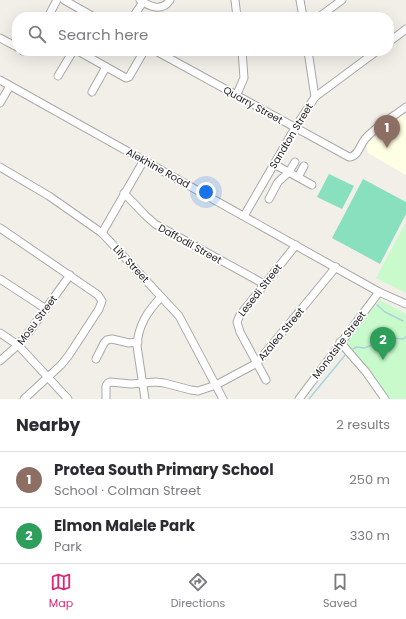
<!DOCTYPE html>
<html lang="en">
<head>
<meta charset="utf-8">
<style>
	:root { --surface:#fff; --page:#f7f7f7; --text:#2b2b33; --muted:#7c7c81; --line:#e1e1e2; --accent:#db2777 }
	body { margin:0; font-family:Poppins,sans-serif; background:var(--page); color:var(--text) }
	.you { position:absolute; left:206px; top:192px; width:14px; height:14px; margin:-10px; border:3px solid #fff; border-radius:50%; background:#1a73e8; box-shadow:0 0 0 6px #1a73e833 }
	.badge { display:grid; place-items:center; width:26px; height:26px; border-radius:50%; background:var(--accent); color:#fff; font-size:13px; font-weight:700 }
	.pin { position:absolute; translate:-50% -33px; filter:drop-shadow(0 1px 2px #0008) }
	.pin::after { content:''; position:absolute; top:21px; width:14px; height:12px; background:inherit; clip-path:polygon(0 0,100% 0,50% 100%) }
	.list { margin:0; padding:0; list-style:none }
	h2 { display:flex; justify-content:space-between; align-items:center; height:52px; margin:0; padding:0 16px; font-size:17px }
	h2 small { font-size:13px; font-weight:400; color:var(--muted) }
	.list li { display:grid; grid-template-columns:26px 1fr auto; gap:12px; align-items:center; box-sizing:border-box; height:56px; padding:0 16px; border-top:1px solid var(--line) }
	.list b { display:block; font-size:15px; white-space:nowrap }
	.list p { margin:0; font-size:13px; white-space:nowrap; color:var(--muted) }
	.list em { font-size:13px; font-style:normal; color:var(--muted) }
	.icon { flex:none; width:22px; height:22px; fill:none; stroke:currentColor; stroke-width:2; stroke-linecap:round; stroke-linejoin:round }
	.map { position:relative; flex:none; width:406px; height:399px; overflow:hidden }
	.search { position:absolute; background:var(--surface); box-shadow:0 4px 16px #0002; left:12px; right:12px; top:12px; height:44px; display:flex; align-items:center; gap:10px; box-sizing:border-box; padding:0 14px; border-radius:16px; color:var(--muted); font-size:15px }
	.sheet { height:164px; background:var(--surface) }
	nav { display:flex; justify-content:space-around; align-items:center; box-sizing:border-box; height:56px; border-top:1px solid var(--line); background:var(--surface); font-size:11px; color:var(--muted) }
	nav a { display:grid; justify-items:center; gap:2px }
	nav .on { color:var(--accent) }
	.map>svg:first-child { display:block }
	.education { fill:#ffffe5 }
	.park { fill:#c8facc }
	.pitch { fill:#88e0be }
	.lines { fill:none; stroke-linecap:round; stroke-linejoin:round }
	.stream { stroke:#aad3df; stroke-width:1.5 }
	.minor-casing { stroke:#a9a9a9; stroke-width:9 }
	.minor { stroke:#fff; stroke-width:7 }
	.labels { text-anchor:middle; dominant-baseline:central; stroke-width:3.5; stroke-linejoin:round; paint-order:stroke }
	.street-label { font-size:10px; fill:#222; stroke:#fff }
</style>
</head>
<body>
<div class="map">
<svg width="406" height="399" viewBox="0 0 406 399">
	<rect width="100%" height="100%" fill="#f2efe9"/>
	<!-- education -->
	<path class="education" d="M406 113V175L368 153 366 143Z"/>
	<!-- park -->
	<g class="park">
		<path d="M406 222V293L376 278Z"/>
		<path d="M380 300 406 314V399H388L375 377 345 343Z"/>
	</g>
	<!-- pitch -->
	<g class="pitch">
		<path d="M329 174 354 186 342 209 317 197Z"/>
		<path d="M363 179 406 202V214L380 264 332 238Z"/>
	</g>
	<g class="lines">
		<!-- stream -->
		<g class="stream">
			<path d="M377 305 385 312 403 321"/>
			<path d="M353 349 357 347 364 348 370 346 374 342 393 338 403 339 406 337"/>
			<path d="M309 399 346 354"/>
		</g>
		<defs>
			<g id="minor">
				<path d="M64 0 94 17"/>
				<path d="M140 0C150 7 162 12 170 0"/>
				<path d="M235 0 237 17"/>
				<path d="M300 0 303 17"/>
				<path d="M48 17 57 0"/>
				<path d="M133 17 143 2"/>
				<path d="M319 17 342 0"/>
				<path d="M0 38 17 47"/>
				<path d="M389 42 406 29"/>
				<path d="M23 51H28"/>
				<path d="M78 51 126 78 129 77 144 51"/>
				<path d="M156 51 349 157C358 157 360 145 365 139 376 126 393 117 406 107"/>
				<path d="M308 51 315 97"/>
				<path d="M58 76 73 51"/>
				<path d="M0 80 379 292 406 304"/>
				<path d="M92 92 106 67"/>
				<path d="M236 96 244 78 242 51"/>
				<path d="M0 103 10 86"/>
				<path d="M274 164 312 185"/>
				<path d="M0 167 49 196 102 233 179 316 223 399"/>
				<path d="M298 177 304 166"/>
				<path d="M124 193 145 215 155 224 264 284"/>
				<path d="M269 199 278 182 289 172 295 162"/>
				<path d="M244 216 295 128 315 97 377 51"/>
				<path d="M0 228 98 295 102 301 99 309 69 355 61 365 24 399"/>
				<path d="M102 233 144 160"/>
				<path d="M0 279 46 309"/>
				<path d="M0 333 18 345 68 399"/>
				<path d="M340 342 366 372 385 399"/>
				<path d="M96 359 104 343 107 340 112 339 129 343 138 342"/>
				<path d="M0 361 18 345 29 332 70 275"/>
				<path d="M266 380 240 332 237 322 240 315 296 245"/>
				<path d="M106 399V386L108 383 110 382 131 384 156 382 164 383 191 390 198 391 216 385 257 363 336 267"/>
				<path d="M145 399 137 346C138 325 148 311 161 297"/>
				<path d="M299 399 379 292"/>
			</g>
		</defs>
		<!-- minor casing -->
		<use href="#minor" class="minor-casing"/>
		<!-- minor -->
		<use href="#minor" class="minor"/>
	</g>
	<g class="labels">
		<!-- street labels -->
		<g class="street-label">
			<text transform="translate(253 105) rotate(29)">Quarry Street</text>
			<text transform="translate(291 136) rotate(-59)">Sandton Street</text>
			<text transform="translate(158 168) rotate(29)">Alekhine Road</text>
			<text transform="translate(190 244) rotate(29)">Daffodil Street</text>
			<text transform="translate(131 264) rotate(47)">Lily Street</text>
			<text transform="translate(260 290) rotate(-52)">Lesedi Street</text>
			<text transform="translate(37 320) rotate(-53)">Mosu Street</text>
			<text transform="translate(281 334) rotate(-50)">Azalea Street</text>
			<text transform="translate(339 345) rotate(-53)">Monotshe Street</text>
		</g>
	</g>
</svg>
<div class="you"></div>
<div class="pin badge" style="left:387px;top:148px;background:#8d6e63">1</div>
<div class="pin badge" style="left:383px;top:360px;background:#2e9e5b">2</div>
<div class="search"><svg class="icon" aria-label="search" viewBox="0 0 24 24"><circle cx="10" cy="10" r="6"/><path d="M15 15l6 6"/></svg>Search here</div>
</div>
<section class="sheet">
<h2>Nearby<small>2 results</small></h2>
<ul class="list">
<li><span class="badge" style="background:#8d6e63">1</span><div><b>Protea South Primary School</b><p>School · Colman Street</p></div><em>250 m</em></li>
<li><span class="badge" style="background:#2e9e5b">2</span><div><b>Elmon Malele Park</b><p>Park</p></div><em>330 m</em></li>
</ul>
</section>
<nav>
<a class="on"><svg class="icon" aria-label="map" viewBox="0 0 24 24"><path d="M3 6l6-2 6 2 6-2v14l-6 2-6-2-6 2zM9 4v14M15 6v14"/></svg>Map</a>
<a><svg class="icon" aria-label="directions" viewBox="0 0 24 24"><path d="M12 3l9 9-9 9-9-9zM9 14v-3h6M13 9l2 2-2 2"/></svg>Directions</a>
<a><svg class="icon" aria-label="saved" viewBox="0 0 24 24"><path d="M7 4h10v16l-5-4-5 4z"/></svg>Saved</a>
</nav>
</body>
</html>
